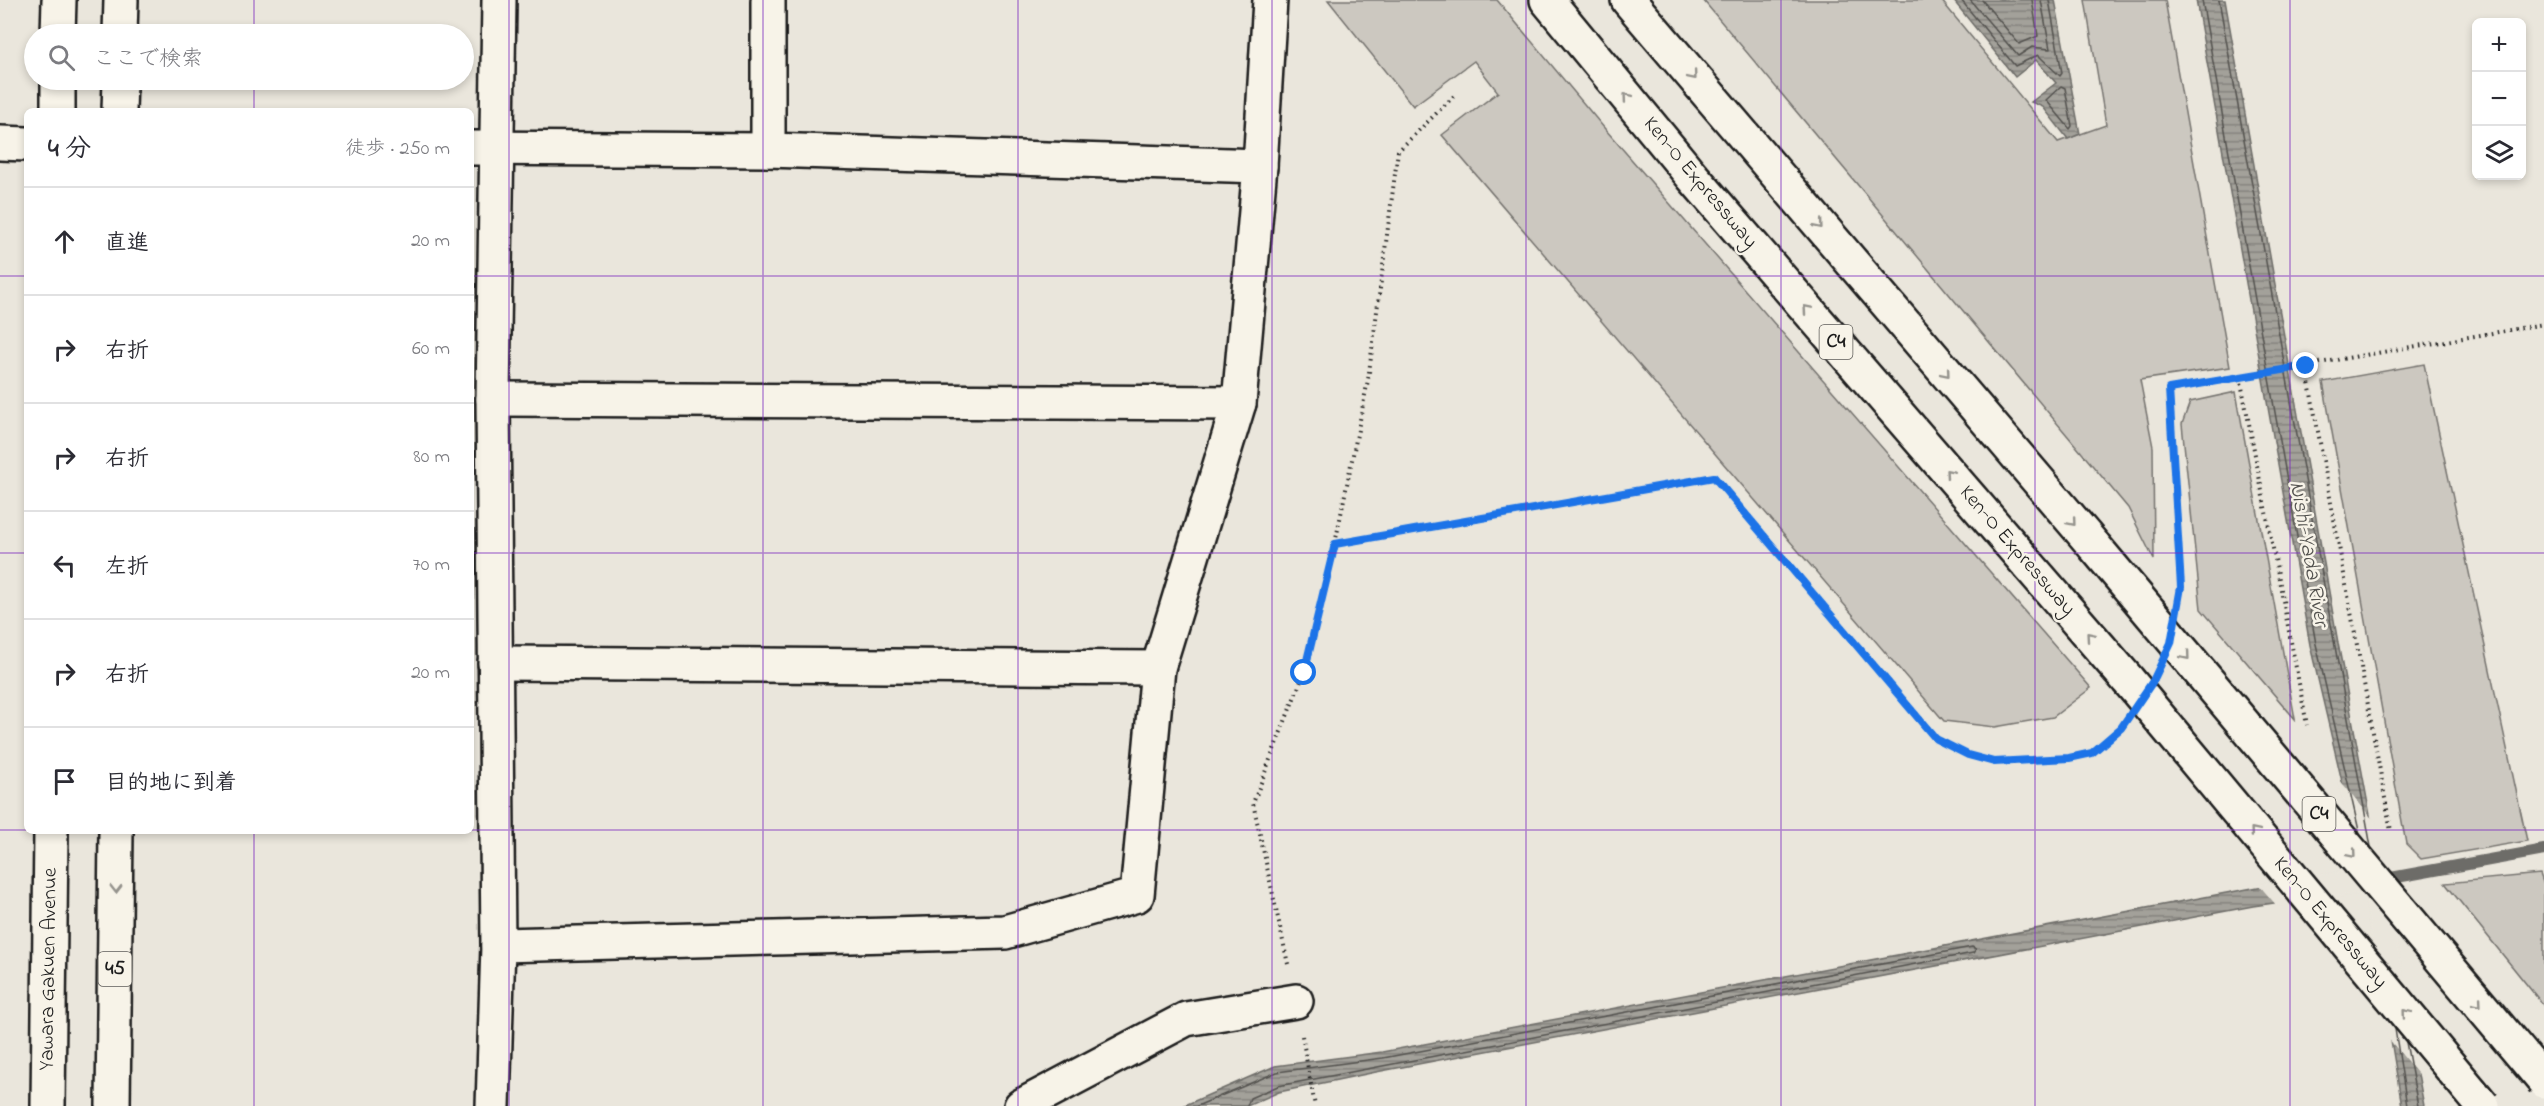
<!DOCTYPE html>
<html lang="ja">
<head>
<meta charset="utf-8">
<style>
	:root { --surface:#fff; --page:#f2f2f3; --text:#2b2b33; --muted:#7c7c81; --line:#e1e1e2 }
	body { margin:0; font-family:"Indie Flower","Klee One",sans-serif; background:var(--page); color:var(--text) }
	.controls { position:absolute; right:18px; top:18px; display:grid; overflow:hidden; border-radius:9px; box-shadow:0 3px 9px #0003 }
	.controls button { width:54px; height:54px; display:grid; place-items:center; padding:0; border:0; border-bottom:2px solid var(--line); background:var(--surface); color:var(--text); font:30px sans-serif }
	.stop { position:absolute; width:18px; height:18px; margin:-14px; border:4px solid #1a73e8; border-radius:50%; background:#fff }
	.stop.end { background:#1a73e8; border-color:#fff; box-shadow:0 2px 6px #0008 }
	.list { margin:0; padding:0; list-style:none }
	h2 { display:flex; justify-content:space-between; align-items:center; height:78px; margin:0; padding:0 24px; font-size:26px }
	h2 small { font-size:20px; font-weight:400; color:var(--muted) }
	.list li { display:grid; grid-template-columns:39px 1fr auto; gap:18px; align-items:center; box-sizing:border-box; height:108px; padding:0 24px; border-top:2px solid var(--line) }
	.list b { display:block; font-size:22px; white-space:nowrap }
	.list em { font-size:20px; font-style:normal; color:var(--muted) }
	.icon { flex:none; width:33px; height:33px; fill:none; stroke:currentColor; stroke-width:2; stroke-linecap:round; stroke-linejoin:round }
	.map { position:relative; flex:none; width:2544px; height:1106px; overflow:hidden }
	.search { position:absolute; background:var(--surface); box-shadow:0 3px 9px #0003; left:24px; top:24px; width:450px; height:66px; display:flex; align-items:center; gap:15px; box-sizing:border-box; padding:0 21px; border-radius:33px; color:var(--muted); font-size:22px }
	.panel { position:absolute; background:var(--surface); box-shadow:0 3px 9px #0003; left:24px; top:108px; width:450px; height:726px; border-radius:9px }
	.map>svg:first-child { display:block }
	.grass { fill:#ccc8c0; stroke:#74726e; stroke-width:1.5 }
	.water { fill:url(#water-rules); stroke:#6d6c68; stroke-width:1.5 }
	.pier { fill:#eae6dc }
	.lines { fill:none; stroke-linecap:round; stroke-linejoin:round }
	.shore { stroke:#52514e; stroke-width:1.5 }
	.stream { stroke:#6d6c68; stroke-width:12 }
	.minor-casing { stroke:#1c1c1c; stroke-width:38 }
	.primary-casing { stroke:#1c1c1c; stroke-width:38 }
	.motorway-casing { stroke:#1c1c1c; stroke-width:38 }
	.path { stroke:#1c1c1c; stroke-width:4; stroke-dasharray:1.5 4.5; stroke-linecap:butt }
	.minor { stroke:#f7f3e8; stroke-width:33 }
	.primary { stroke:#f7f3e8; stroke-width:33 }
	.motorway { stroke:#f7f3e8; stroke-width:33 }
	.motorway-bridge-casing { stroke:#1c1c1c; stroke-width:38; stroke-linecap:butt }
	.motorway-bridge { stroke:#f7f3e8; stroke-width:33 }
	.oneway { stroke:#94928c }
	.route { stroke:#1a73e8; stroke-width:8 }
	.grid { fill:none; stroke:#7b2cbf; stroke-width:1.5; stroke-opacity:0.55 }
	.labels { text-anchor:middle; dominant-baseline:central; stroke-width:5; stroke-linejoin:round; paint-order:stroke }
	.shield { fill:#f7f3e8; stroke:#5e5c59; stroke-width:1.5 }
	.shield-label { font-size:20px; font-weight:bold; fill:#1c1c1c }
	.street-label { font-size:21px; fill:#1c1c1c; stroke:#f7f3e8 }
	.water-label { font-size:22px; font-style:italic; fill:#52514e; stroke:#f7f3e8 }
</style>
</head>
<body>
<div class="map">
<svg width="2544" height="1106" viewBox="0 0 2544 1106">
	<defs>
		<pattern id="water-rules" width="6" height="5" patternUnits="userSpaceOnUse" patternTransform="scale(1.5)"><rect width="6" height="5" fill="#a3a19a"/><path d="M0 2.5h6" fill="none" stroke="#84827d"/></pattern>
	</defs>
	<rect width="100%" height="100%" fill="#eae6dc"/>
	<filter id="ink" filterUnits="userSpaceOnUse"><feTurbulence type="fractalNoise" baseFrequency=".0167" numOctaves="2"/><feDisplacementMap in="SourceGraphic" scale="12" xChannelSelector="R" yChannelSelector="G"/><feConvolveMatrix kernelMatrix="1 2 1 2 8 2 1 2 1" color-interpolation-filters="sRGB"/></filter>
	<g filter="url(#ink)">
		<!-- grass -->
		<g class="grass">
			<path d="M1328 0H1497L1605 129 2091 688 2053 717 1995 727 1944 721 1442 135 1498 92 1474 61 1413 106Z"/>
			<path d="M1703 0H1941L2058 142 2106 125 2085 0H2165L2230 367 2140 380 2153 447 2154 560 2128 508Z"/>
			<path d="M2424 364 2527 841 2421 859 2406 844 2323 382Z"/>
			<path d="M2236 392 2295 719 2201 609 2182 424 2190 402Z"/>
			<path d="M2540 874 2544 885V1006L2445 883Z"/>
		</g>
		<!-- water -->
		<g class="water">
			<path d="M1953 0H2055L2080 134 2068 139 2043 107 2031 102 2056 83 2036 60 2015 77Z"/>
			<path d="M2196 0H2225L2338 643 2424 1106H2402L2366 890 2253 906 1376 1072 1279 1092 1247 1106H1183L1275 1066 1382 1052 2258 887 2363 871 2310 645Z"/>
		</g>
		<!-- pier -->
		<path class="pier" d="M2338 778 2375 822 2422 1079 2388 1038 2364 893 2277 906 2258 884 2359 869Z"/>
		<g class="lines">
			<!-- shore -->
			<g class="shore">
				<path d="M1961 0 2015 66 2038 55 2060 76 2062 73 2049 0"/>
				<path d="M1970 0 2018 56 2032 47 2050 49 2041 0"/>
				<path d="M1982 0 2019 44 2038 36 2032 0"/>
				<path d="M2202 0 2316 644 2360 835"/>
				<path d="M2219 0 2371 847"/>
				<path d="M2061 86 2065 88 2072 126 2070 129 2046 100Z"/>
				<path d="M2395 1029 2407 1106"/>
				<path d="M2406 1042 2418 1106"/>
				<path d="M1197 1106 1277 1072 1383 1058 1972 947 1976 949 1973 953 1278 1086 1250 1098 1247 1106"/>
			</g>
			<!-- stream -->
			<path class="stream" d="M2380 880 2544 850"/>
			<defs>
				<g id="minor">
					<path d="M0 143 27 144"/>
					<path d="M471 148 768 150 1260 166 1239 403 1158 668 1137 895 1005 932 498 945"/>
					<path d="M768 150V0"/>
					<path d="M1260 166 1270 0"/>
					<path d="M493 399 1239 403"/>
					<path d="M495 663 1158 668"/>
					<path d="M493 1106 498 945 493 399 499 0"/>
					<path d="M1021 1106 1186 1019 1296 1001"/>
				</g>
				<g id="primary">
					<path d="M58 34 59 0"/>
					<path d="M120 34 121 0"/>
					<path d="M58 111V80"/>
					<path d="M119 111 120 80"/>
					<path d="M48 1106 51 831"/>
					<path d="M113 1106 116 831"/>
				</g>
				<g id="motorway">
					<path d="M1547 0 1692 176 2128 680"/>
					<path d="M1628 0 2095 547"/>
				</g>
			</defs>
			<!-- minor casing -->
			<use href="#minor" class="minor-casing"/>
			<!-- primary casing -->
			<use href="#primary" class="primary-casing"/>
			<!-- motorway casing -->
			<use href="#motorway" class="motorway-casing"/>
			<!-- path -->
			<g class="path">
				<path d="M2306 366 2391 831"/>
				<path d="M2240 377 2307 725"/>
				<path d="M1335 544 1715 477 1937 739 1968 755 1994 762 2069 758 2092 753 2120 729"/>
				<path d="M2181 590 2169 389 2544 324"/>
				<path d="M1288 964 1253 803 1304 673 1335 544 1368 380 1398 151 1456 94"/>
				<path d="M1302 1036 1315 1106"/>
			</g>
			<!-- minor -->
			<use href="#minor" class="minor"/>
			<!-- primary -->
			<use href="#primary" class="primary"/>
			<!-- motorway -->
			<use href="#motorway" class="motorway"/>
			<defs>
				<g id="motorway-bridge">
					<path d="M2095 547 2544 1081"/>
					<path d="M2128 680 2483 1106"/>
				</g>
			</defs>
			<!-- motorway-bridge casing -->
			<use href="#motorway-bridge" class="motorway-bridge-casing"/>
			<!-- motorway-bridge -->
			<use href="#motorway-bridge" class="motorway-bridge"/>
		</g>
		<!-- one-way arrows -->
		<defs><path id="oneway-chevron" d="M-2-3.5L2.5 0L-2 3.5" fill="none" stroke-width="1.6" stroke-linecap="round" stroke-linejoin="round" transform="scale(1.5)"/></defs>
		<g class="oneway">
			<use href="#oneway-chevron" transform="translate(1693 76) rotate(50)"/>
			<use href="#oneway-chevron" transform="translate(1627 97) rotate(-130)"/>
			<use href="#oneway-chevron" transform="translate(1819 225) rotate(50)"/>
			<use href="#oneway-chevron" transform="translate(1807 309) rotate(-131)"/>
			<use href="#oneway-chevron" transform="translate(1946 373) rotate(50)"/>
			<use href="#oneway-chevron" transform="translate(1949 473) rotate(-131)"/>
			<use href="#oneway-chevron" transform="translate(2072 522) rotate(50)"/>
			<use href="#oneway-chevron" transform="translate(2090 636) rotate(-131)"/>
			<use href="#oneway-chevron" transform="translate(2186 656) rotate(50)"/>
			<use href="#oneway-chevron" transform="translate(2254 831) rotate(-130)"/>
			<use href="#oneway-chevron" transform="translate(2352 854) rotate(50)"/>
			<use href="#oneway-chevron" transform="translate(116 889) rotate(90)"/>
			<use href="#oneway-chevron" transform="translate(2478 1003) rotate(50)"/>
			<use href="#oneway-chevron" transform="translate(2406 1013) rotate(-130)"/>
		</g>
	</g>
	<g class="lines" filter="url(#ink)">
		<!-- route -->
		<path class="route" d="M1304 673 1335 544 1714 477 1936 739 1968 755 1994 762 2069 758 2092 753 2121 728 2153 681 2171 643 2181 587 2169 389 2306 366"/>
	</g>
	<!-- grid -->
	<path class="grid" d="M254 0V34M509 0V1106M763 0V1106M1018 0V1106M1272 0V1106M1526 0V1106M1781 0V1106M2035 0V1106M2290 0V1106M254 80V111M0 276H27M471 276H2544M0 553H27M471 553H2544M0 830H27M471 830H2544M254 831V1106"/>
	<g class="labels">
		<!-- shield labels -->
		<g class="shield">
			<rect x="1819.5" y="325" width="33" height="34" rx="4.5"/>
			<rect x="2302.5" y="797" width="33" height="34" rx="4.5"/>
			<rect x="98.5" y="952" width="33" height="34" rx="4.5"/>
		</g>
		<g class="shield-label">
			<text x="1836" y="342">C4</text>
			<text x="2319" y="814">C4</text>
			<text x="115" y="969">45</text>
		</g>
		<!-- street labels -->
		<g class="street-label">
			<text transform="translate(1700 183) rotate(50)">Ken-O Expressway</text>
			<text transform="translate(2017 551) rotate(49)">Ken-O Expressway</text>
			<text transform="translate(2330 923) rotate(50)">Ken-O Expressway</text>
			<text transform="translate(49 969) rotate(-89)">Yawara Gakuen Avenue</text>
		</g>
		<!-- water labels -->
		<g class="water-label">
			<text transform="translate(2308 554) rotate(80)">Nishi-Yada River</text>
		</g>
	</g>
</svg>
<div class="controls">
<button>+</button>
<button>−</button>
<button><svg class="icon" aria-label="layers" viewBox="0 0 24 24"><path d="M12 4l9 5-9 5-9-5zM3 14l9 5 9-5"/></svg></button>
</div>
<div class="stop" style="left:1304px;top:673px"></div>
<div class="stop end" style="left:2306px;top:366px"></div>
<div class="search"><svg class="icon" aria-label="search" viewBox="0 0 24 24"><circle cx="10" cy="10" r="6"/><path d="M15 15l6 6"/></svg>ここで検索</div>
<section class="panel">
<h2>4 分<small>徒歩 · 250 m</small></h2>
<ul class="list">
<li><svg class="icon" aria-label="ahead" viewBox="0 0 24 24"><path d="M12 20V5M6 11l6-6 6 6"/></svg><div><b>直進</b></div><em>20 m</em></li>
<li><svg class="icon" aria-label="right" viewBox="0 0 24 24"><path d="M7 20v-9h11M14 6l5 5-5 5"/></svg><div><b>右折</b></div><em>60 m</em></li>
<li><svg class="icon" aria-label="right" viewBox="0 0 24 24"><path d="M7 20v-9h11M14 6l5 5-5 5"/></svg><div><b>右折</b></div><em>80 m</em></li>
<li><svg class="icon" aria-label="left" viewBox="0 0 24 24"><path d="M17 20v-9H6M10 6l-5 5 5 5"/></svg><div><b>左折</b></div><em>70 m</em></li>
<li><svg class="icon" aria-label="right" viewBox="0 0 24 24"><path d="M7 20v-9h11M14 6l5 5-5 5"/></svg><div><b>右折</b></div><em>20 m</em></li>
<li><svg class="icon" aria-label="arrive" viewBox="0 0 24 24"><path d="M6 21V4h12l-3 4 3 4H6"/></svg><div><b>目的地に到着</b></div></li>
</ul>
</section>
</div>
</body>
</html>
